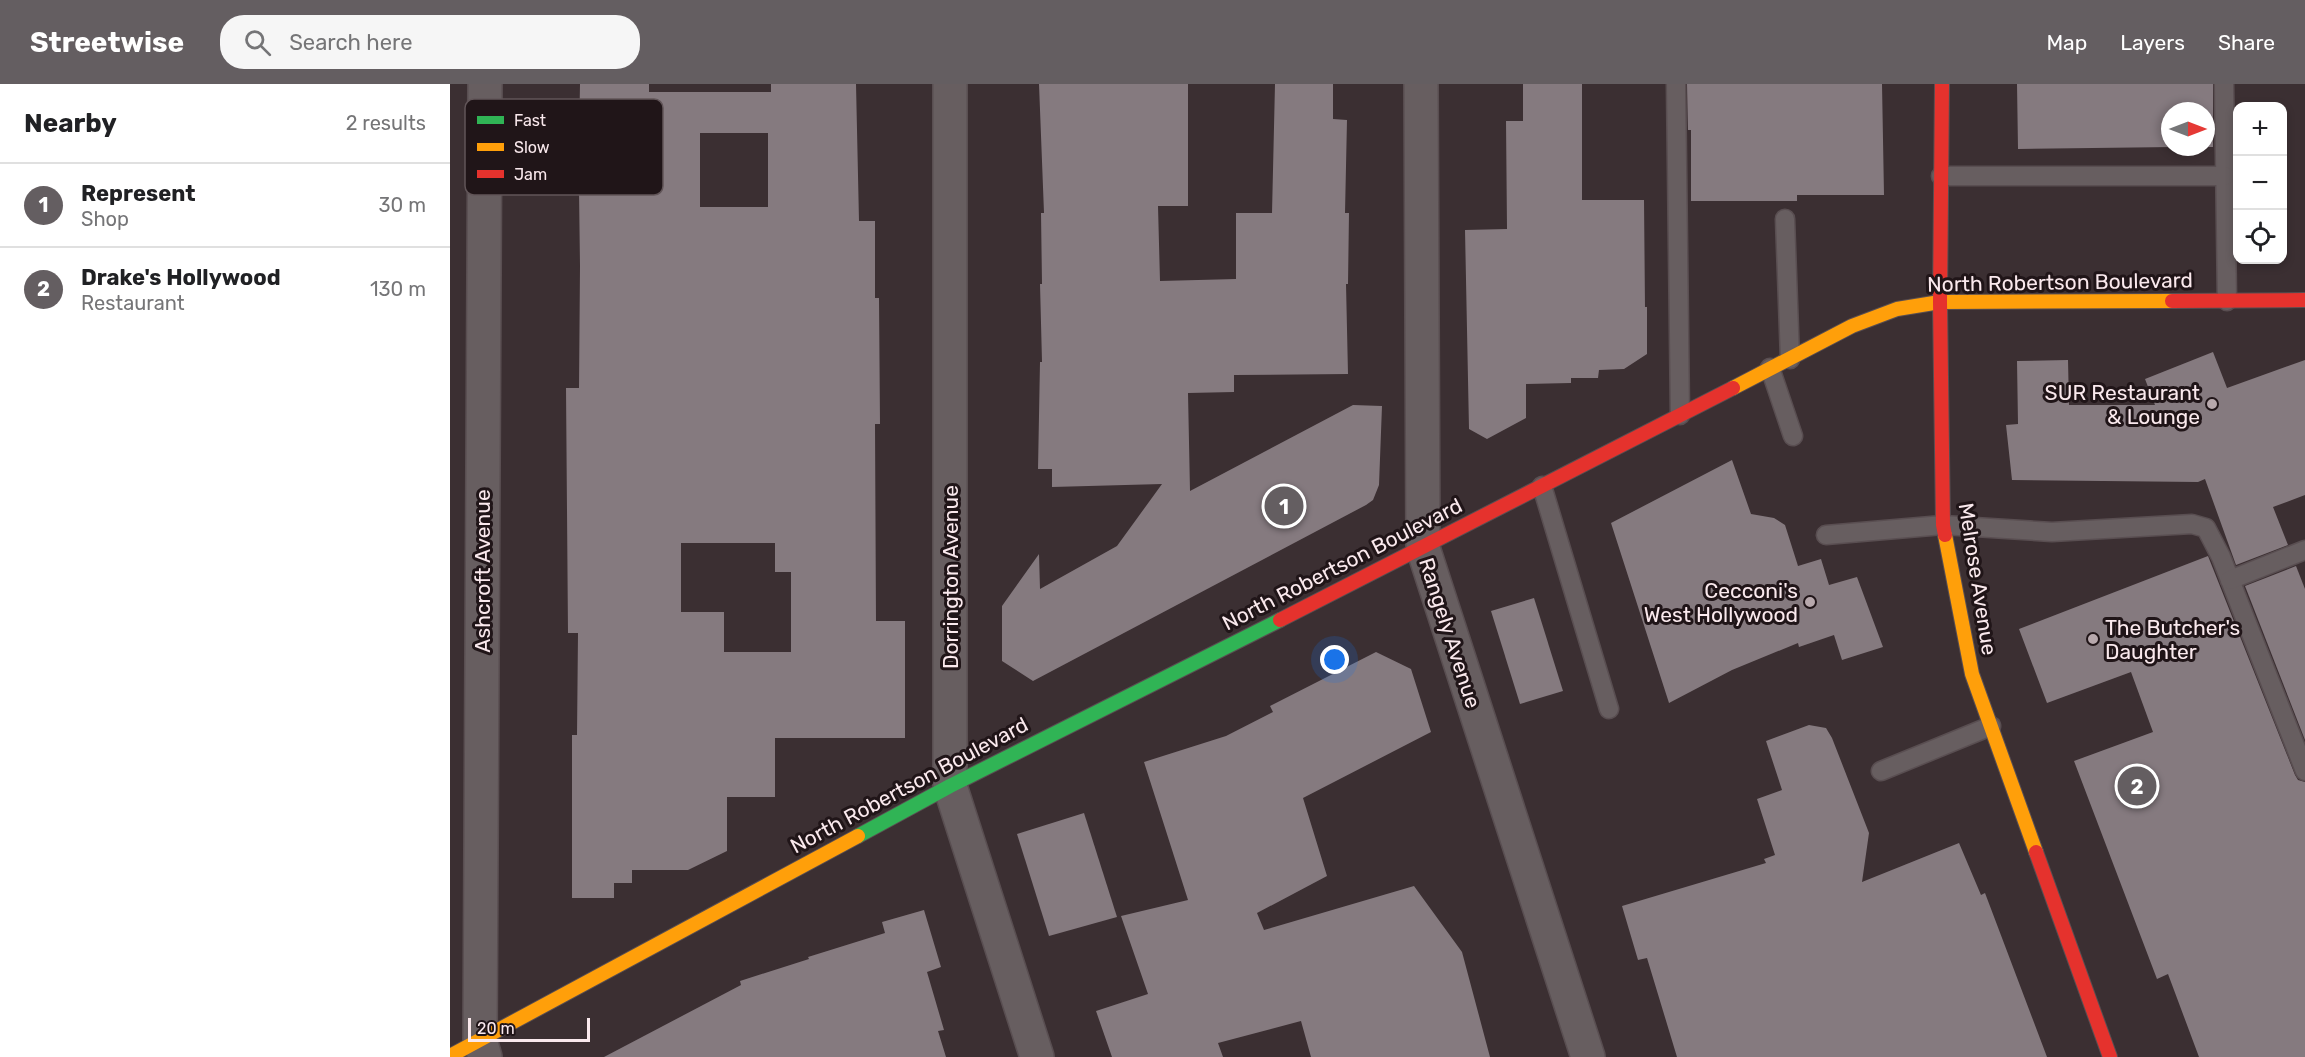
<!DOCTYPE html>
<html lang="en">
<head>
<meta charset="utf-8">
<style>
	:root { --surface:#fff; --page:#f6f6f6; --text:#202124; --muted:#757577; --line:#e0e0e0; --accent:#645e61 }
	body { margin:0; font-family:Rubik,sans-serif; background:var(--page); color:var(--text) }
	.controls { position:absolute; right:18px; top:18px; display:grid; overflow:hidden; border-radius:12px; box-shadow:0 3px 9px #0003 }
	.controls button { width:54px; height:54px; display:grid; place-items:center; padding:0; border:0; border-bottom:2px solid var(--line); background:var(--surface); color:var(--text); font:30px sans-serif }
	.compass { position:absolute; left:1711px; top:18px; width:54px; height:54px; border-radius:50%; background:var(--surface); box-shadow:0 3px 9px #0003; rotate:90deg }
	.scale { position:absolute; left:18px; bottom:15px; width:122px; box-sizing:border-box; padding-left:6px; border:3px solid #fae9ed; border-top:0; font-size:16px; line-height:21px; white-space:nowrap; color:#fae9ed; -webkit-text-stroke:4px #201518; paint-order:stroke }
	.you { position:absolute; left:885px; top:576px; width:21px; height:21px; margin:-15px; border:4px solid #fff; border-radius:50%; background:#1a73e8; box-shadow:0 0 0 9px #1a73e833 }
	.badge { display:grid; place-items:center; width:39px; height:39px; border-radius:50%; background:var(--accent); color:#fff; font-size:20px; font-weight:700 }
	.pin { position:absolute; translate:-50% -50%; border:3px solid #fff; box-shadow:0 2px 6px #0006 }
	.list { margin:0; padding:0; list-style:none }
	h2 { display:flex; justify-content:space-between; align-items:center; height:78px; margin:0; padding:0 24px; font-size:26px }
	h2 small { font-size:20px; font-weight:400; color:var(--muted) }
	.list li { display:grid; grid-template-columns:39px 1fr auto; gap:18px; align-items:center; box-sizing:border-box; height:84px; padding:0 24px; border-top:2px solid var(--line) }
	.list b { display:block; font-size:22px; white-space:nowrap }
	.list p { margin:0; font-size:20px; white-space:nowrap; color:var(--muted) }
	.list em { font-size:20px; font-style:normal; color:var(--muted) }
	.icon { flex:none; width:33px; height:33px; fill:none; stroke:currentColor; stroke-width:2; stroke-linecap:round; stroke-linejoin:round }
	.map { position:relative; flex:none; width:1855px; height:973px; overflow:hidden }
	header { display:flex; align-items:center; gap:36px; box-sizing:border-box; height:84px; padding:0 30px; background:var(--accent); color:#fff }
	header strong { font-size:28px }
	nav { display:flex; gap:33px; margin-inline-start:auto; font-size:21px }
	.search { width:420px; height:54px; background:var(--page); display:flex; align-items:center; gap:15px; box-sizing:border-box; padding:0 21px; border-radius:24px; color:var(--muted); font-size:22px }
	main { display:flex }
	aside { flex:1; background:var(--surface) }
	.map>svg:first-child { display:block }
	.building { fill:#857a7f; fill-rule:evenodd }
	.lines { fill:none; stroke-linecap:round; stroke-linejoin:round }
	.lane-casing { stroke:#594e51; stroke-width:21 }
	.street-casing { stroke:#594e51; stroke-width:36 }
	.fast-casing { stroke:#594e51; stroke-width:16 }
	.slow-casing { stroke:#594e51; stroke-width:16 }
	.jam-casing { stroke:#594e51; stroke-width:16 }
	.lane { stroke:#675e60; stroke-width:18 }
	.street { stroke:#675e60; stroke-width:33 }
	.fast { stroke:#30b455; stroke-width:14 }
	.slow { stroke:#ff9f0a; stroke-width:14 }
	.jam { stroke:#e5322d; stroke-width:14 }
	.poi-dot { fill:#b7a8ac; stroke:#201518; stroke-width:2 }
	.labels { text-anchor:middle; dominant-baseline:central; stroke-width:6; stroke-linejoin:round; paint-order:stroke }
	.street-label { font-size:21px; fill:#fae9ed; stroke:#201518 }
	.poi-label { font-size:21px; fill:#fae9ed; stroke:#201518; text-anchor:end }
	.key { fill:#201518; stroke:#615558; stroke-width:1.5 }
	.key-label { font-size:16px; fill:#fae9ed }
</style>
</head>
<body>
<header>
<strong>Streetwise</strong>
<div class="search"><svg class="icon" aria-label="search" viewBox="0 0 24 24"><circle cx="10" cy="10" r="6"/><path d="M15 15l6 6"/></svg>Search here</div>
<nav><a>Map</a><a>Layers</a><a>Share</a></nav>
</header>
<main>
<aside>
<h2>Nearby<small>2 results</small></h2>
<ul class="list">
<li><span class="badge">1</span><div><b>Represent</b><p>Shop</p></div><em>30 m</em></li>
<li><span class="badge">2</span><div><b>Drake's Hollywood</b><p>Restaurant</p></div><em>130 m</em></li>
</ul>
</aside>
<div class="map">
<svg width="1855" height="973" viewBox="0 0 1855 973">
	<rect width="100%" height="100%" fill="#3b2f32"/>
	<!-- building -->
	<g class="building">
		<path d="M130 0H199V8H321V0H406L409 137H425V214H429L430 340H425L426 537H455V654H325V713H277V767L238 786H182V799H164V814H122V651H127L128 549H118L116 304H129L130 182 129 106H116L117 54H129ZM250 49H318V123H250ZM231 459H325V488H341V568H274V528H231Z"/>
		<path d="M589 0H738V122H708L710 197 786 195V129H822L825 0H883V35L897 36 895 129H899L898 200H896L898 290 784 291V308L738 309 740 407 903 321 932 322 929 401 923 416 916 421 583 597 552 577V522L589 470 590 505 667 462 712 400 602 403V385H588L590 278H592L590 200H592L591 129H594Z"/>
		<path d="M1073 0H1132V116H1194L1195 223H1197V270L1174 285 1149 286 1148 294H1121V299L1076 300V334L1037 355 1019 345 1015 146 1057 145 1056 37H1073Z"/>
		<path d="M1237 0H1432L1434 111H1347V117H1241V46H1238Z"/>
		<path d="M1567 0H1763V63H1756V27H1720V63H1724L1568 65Z"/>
		<path d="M1763 268 1777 304 1855 276V411L1823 423 1838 461 1786 481 1755 395 1748 398 1562 396 1556 341 1568 340 1567 277 1618 276 1619 321H1705L1695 295Z"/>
		<path d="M1282 376 1301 430 1324 434 1335 441 1348 482 1371 475 1379 501 1407 493 1433 563 1392 576 1384 551 1349 563 1348 559 1282 586 1219 619 1161 439Z"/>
		<path d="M1758 472 1845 691 1848 696 1855 698V973H1749L1718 890 1707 895 1624 677 1703 648 1681 588 1597 619 1569 545Z"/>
		<path d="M1846 482 1855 505V656L1795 502Z"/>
		<path d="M1084 514 1113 607 1070 620 1041 527Z"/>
		<path d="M926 568 961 585 981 648 853 714 877 792 807 829 814 846 964 802 1012 868 1040 973H861L851 937 768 959 773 973H662L646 927 698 910 671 832 738 816 694 678 776 652 823 628 820 622Z"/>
		<path d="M1359 641 1376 644 1382 654 1419 749 1412 798 1509 759 1531 811 1535 809 1597 973H1227L1197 874 1188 876 1172 822 1316 779 1314 775 1325 771 1307 715 1332 706 1316 657Z"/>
		<path d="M634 729 667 833 599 852 567 750Z"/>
		<path d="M474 826 491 883 477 888 494 946 488 947 496 973H154L291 901 290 897 359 875 358 873 435 849 432 838Z"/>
	</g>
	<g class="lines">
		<defs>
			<g id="lane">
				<path d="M1226 0 1230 331"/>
				<path d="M1774 0 1777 217"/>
				<path d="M1491 92H1775"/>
				<path d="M1335 135 1340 275"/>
				<path d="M1320 284 1343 352"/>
				<path d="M1092 402 1159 625"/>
				<path d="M1376 451 1493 441 1602 448 1742 440 1756 444 1771 473 1855 687"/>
				<path d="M1780 496 1855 466"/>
				<path d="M1431 687 1541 642"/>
			</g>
			<g id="street">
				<path d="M35 0 30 956 35 973"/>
				<path d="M500 0V702L587 973"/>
				<path d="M971 0 973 464 1138 973"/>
			</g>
			<path id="fast" d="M408 752 500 702 830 536"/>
			<g id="slow">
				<path d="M1283 304 1402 242 1447 225 1490 218 1722 217"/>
				<path d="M1495 451 1522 590 1586 768"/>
				<path d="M0 972 408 752"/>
			</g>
			<g id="jam">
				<path d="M1492 0 1490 218 1493 441 1495 451"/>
				<path d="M1722 217 1855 216"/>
				<path d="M830 536 1283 304"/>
				<path d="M1586 768 1660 973"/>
			</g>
		</defs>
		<!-- lane casing -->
		<use href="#lane" class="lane-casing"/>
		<!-- street casing -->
		<use href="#street" class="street-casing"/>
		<!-- fast casing -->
		<use href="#fast" class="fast-casing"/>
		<!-- slow casing -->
		<use href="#slow" class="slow-casing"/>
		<!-- jam casing -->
		<use href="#jam" class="jam-casing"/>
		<!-- lane -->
		<use href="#lane" class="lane"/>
		<!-- street -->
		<use href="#street" class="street"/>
		<!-- fast -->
		<use href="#fast" class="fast"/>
		<!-- slow -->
		<use href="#slow" class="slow"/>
		<!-- jam -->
		<use href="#jam" class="jam"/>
	</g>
	<!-- markers -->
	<g class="poi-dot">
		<circle cx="1762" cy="320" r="6"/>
		<circle cx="1360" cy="518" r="6"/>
		<circle cx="1643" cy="555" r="6"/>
	</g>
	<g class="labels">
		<!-- street labels -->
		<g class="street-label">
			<text transform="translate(1610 198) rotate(-1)">North Robertson Boulevard</text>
			<text transform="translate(892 480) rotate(-27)">North Robertson Boulevard</text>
			<text transform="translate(32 487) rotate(-90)">Ashcroft Avenue</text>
			<text transform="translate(500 493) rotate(-90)">Dorrington Avenue</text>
			<text transform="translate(1528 495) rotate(81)">Melrose Avenue</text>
			<text transform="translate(1000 549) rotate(72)">Rangely Avenue</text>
			<text transform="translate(459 701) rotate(-28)">North Robertson Boulevard</text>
		</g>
		<!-- poi labels -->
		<g class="poi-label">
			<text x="1750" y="308">SUR Restaurant<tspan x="1750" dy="24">&amp; Lounge</tspan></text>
			<text x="1348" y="506">Cecconi's<tspan x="1348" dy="24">West Hollywood</tspan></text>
			<text x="1655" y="543" text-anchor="start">The Butcher's<tspan x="1655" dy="24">Daughter</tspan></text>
		</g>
	</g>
	<!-- legend -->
	<rect x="15" y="15" width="198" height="96" rx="9" class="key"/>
	<rect x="27" y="32" width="27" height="8" fill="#30b455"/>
	<rect x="27" y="59" width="27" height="8" fill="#ff9f0a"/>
	<rect x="27" y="86" width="27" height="8" fill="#e5322d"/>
	<g class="key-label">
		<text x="64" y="42">Fast</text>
		<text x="64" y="69">Slow</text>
		<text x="64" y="96">Jam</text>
	</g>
</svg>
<div class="controls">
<button>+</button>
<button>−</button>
<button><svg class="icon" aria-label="locate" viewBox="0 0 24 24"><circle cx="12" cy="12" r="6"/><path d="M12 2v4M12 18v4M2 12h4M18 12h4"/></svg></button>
</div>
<svg class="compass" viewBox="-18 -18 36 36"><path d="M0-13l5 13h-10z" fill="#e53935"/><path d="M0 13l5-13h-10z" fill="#757577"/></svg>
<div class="scale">20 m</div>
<div class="you"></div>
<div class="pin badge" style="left:834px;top:422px">1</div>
<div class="pin badge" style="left:1687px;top:702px">2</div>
</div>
</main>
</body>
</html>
